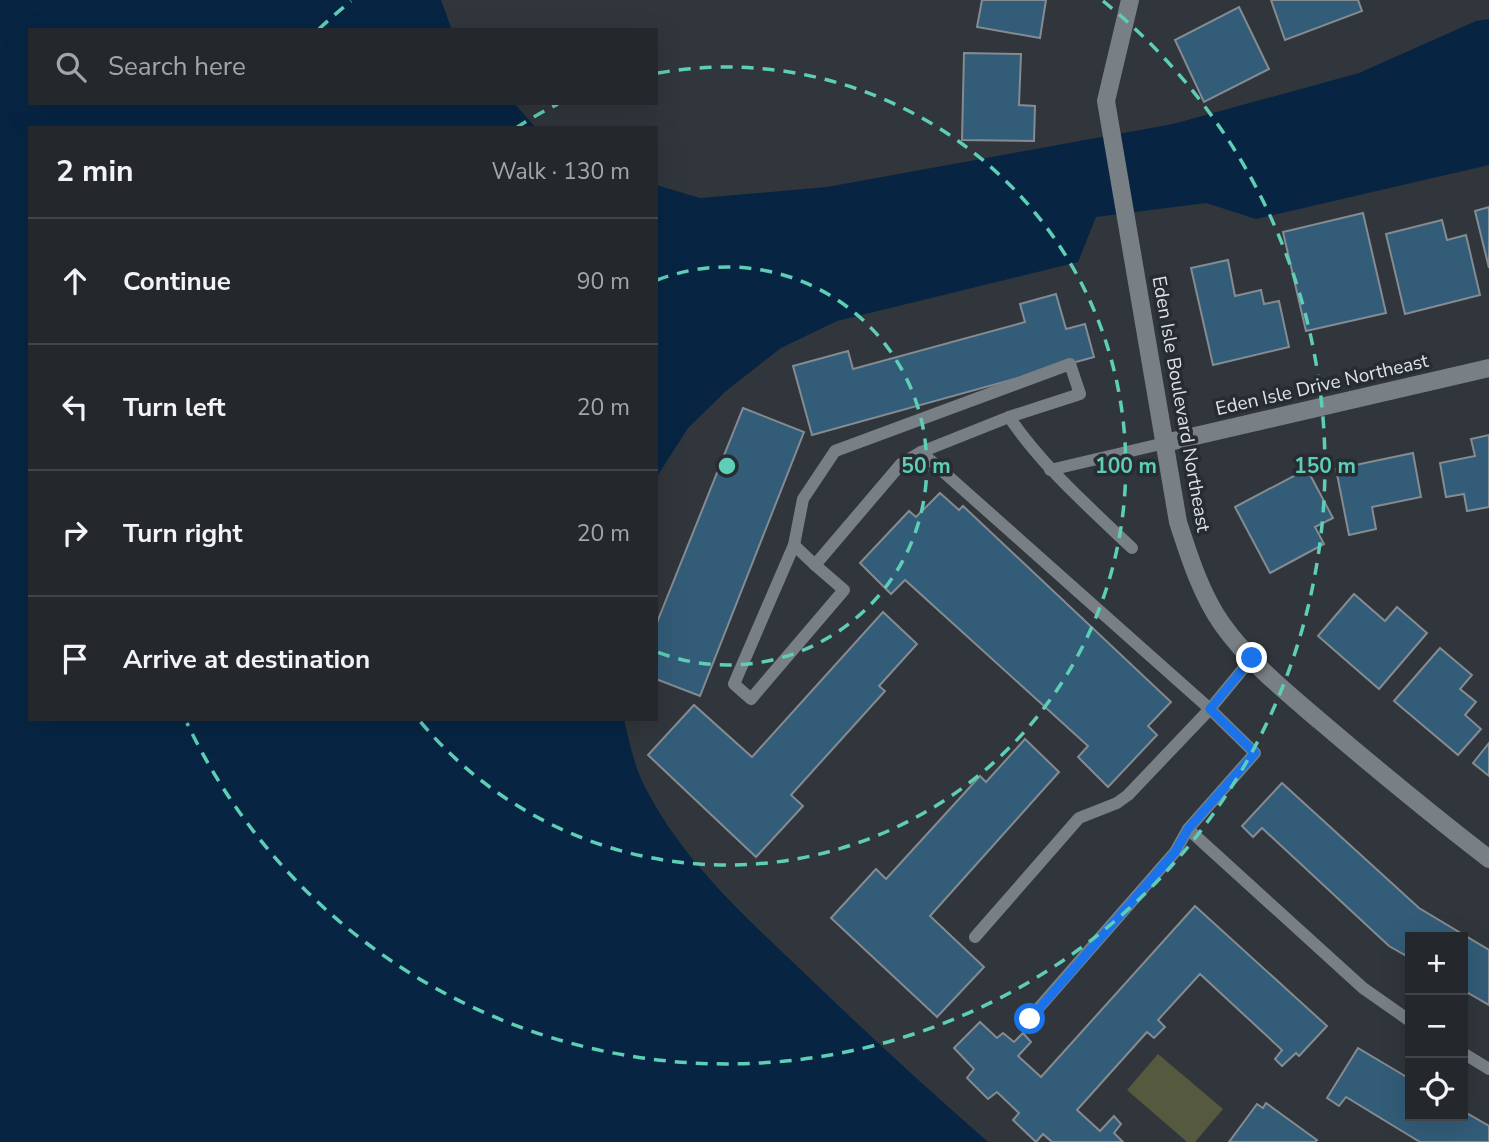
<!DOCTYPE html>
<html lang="en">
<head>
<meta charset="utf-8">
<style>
	:root { --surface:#24282c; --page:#303438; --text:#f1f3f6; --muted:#a3a6a9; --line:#414448 }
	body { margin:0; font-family:"Nunito Sans",sans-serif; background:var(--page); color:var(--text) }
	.controls { position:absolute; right:21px; bottom:21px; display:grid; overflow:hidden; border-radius:0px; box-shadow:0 7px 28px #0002 }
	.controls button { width:63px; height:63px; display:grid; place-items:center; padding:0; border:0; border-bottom:2px solid var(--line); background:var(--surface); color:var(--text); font:35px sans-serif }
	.stop { position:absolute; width:21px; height:21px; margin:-16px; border:5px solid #1a73e8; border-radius:50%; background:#fff }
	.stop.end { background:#1a73e8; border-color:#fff; box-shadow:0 2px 7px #0008 }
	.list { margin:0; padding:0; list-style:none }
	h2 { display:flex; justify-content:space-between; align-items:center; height:91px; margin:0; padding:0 28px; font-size:30px }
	h2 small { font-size:23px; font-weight:400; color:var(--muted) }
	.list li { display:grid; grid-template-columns:46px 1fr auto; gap:21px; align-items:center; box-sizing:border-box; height:126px; padding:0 28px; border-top:2px solid var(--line) }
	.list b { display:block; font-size:26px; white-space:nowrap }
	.list em { font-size:23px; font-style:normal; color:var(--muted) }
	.icon { flex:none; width:38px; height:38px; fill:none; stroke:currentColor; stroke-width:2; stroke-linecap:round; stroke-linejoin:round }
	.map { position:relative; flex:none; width:1489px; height:1142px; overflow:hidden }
	.search { position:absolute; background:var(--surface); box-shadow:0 7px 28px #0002; left:28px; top:28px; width:630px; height:77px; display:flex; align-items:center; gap:18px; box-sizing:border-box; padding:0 24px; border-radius:0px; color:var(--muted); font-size:26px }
	.panel { position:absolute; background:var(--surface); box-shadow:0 7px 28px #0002; left:28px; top:126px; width:630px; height:595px; border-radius:0px }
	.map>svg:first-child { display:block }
	.green { fill:#55593e }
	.water { fill:#072543 }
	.building { fill:#335c78; stroke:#848b91; stroke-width:2 }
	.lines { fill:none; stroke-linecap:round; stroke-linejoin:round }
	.service { stroke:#787f85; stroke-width:12 }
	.minor { stroke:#787f85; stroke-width:18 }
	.route { stroke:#1a73e8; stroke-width:9 }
	.ring { fill:none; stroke:#5eceb7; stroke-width:3.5; stroke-dasharray:12 9 }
	.labels { text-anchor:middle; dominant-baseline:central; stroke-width:7; stroke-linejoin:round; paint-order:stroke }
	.street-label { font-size:19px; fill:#dfe3e6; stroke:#262c31 }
	.centre { fill:#5eceb7; stroke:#262c31; stroke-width:3.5 }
	.ring-label { font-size:21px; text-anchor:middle; font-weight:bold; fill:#5eceb7; stroke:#262c31; stroke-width:7; stroke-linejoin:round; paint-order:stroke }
</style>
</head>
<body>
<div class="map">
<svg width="1489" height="1142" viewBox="0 0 1489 1142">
	<rect width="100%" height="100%" fill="#30363b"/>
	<!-- green -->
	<path class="green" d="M1158 1054 1223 1109 1195 1142H1187L1127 1090Z"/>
	<!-- water -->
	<g class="water">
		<path d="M0 0H441L452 30H30V103H514L536 128H30V719H624C629 741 634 765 644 785 680 857 740 912 797 966 859 1026 923 1085 988 1142H0Z"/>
		<path d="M1489 19V165L1256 219 1206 203 1096 217 1078 262 837 321 781 348 726 391 688 428 656 478V185L700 198 827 187 1173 124 1359 73 1476 21Z"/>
	</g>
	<!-- building -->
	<g class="building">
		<path d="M982 0H1046L1040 38 977 27Z"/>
		<path d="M1271 0H1358L1362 11 1285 40Z"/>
		<path d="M1239 7 1269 69 1204 102 1175 40Z"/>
		<path d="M964 53 1021 54 1019 105 1035 106 1034 141 962 140Z"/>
		<path d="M1489 207V268L1475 211Z"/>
		<path d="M1363 213 1386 313 1306 331 1283 232Z"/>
		<path d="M1442 220 1447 240 1466 235 1480 295 1405 314 1386 234Z"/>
		<path d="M1228 260 1235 296 1261 290 1264 304 1279 301 1289 347 1213 365 1191 268Z"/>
		<path d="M1056 294 1066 329 1085 324 1094 357 812 435 793 366 848 351 853 369 1025 322 1020 304Z"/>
		<path d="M743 408 804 432 700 696 656 679V625Z"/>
		<path d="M1489 435V507L1467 511 1464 494 1446 497 1440 463 1475 456 1471 439Z"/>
		<path d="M1413 453 1421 497 1372 507 1376 529 1349 535 1336 469Z"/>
		<path d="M1307 469 1333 518 1315 527 1324 544 1270 573 1235 507Z"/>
		<path d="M940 493 959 510 963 506 1171 702 1148 726 1157 735 1108 787 1078 757 1088 746 905 580 891 594 860 563 909 511 916 517Z"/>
		<path d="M1354 594 1385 621 1397 607 1427 633 1379 689 1318 636Z"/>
		<path d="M883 612 917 644 879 686 885 691 791 795 803 806 756 857 648 755 694 705 752 757Z"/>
		<path d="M1440 648 1472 675 1460 689 1476 702 1465 715 1481 729 1458 755 1394 701Z"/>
		<path d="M1025 739 1059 772 930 916 984 967 937 1017 831 918 876 869 886 879 980 776 986 782Z"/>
		<path d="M1489 743V776L1473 763Z"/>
		<path d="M1282 783 1419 908 1489 950V1005L1463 990V937H1410V958L1389 946 1262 828 1253 837 1242 826Z"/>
		<path d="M1195 906 1327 1026 1299 1056 1296 1053 1282 1066 1275 1059 1282 1050 1200 974 1158 1020 1165 1027 1154 1038 1147 1032 1077 1110 1100 1131 1114 1116 1121 1124 1114 1133 1123 1142H1052L1043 1134 1036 1142 1013 1120 1019 1113 997 1092 988 1099 967 1078 974 1069 954 1048 980 1022 997 1038 1003 1033 1014 1042 1023 1033 1031 1042 1018 1056 1041 1077Z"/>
		<path d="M1358 1048 1410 1079V1116H1463V1111L1489 1126V1142H1420L1346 1097 1339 1106 1327 1098Z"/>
		<path d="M1266 1103 1317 1140 1315 1142H1229L1257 1104 1263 1108Z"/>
	</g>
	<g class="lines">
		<!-- service -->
		<g class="service">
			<path d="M1070 364 1080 394 1009 417 921 452 901 464 815 565 844 590 751 699 734 684 794 545 803 499 835 451Z"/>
			<path d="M1009 417C1043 467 1088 506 1132 548"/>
			<path d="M921 452 1210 709 1255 753 1188 829 1175 852 1029 1019"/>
			<path d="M1050 470 1165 443"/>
			<path d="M794 545 815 565"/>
			<path d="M1188 829 1363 988 1410 1021"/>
			<path d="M975 937 1079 818 1117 803 1128 795 1210 709 1252 658"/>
			<path d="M1463 1053 1489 1069"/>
		</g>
		<!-- minor -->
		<g class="minor">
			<path d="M1130 0 1106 101 1178 522C1189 556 1201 594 1222 624 1248 661 1286 692 1320 721 1375 768 1431 814 1489 859"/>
			<path d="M1165 443 1489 368"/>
		</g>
	</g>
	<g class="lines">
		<!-- route -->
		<path class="route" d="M1030 1019 1175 852 1188 829 1255 753 1210 709 1252 658"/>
	</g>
	<!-- distance rings -->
	<g class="ring">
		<path d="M657 280A199 199 0 1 1 657 652"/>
		<path d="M516 128A399 399 0 0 1 558 104M658 73A399 399 0 1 1 419 720"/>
		<path d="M319 29A598 598 0 0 1 351 1M1103 1A598 598 0 1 1 187 723"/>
	</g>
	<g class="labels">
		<!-- street labels -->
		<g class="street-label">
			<text transform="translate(1322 385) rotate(-13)">Eden Isle Drive Northeast</text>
			<text transform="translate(1181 404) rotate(80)">Eden Isle Boulevard Northeast</text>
		</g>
	</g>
	<circle cx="727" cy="466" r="10" class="centre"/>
	<g class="ring-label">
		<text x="926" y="473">50 m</text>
		<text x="1126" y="473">100 m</text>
		<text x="1325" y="473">150 m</text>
	</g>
</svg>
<div class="controls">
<button>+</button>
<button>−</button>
<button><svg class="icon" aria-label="locate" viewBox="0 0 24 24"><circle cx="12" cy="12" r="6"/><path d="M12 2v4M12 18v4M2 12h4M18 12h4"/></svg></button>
</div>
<div class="stop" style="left:1030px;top:1019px"></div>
<div class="stop end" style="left:1252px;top:658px"></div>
<div class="search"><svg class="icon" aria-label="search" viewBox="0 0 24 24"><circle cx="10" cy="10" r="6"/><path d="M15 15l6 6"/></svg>Search here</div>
<section class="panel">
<h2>2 min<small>Walk · 130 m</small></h2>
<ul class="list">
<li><svg class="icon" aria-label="ahead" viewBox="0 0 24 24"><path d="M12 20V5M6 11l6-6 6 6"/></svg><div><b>Continue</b></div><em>90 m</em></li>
<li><svg class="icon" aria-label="left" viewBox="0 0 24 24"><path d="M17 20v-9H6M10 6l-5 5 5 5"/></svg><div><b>Turn left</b></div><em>20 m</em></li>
<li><svg class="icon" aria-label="right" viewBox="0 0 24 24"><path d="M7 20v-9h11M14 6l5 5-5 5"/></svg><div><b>Turn right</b></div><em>20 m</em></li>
<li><svg class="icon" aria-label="arrive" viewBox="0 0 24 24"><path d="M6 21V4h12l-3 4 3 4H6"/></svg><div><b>Arrive at destination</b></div></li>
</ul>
</section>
</div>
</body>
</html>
